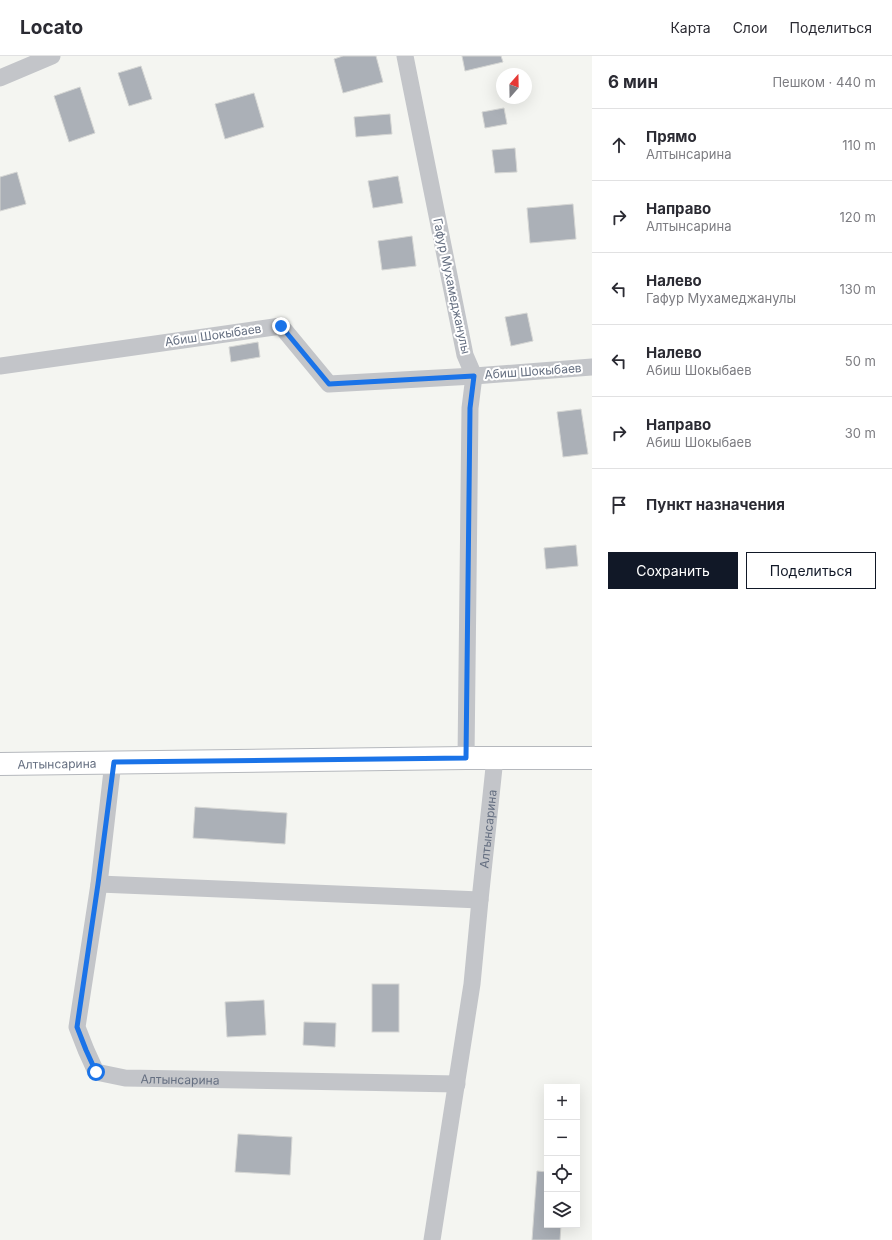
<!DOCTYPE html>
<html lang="ru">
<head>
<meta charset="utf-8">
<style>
	:root { --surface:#fff; --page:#f2f2f3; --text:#2b2b33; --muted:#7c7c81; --line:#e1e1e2; --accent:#111827 }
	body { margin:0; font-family:Inter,sans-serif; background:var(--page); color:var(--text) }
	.controls { position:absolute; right:12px; bottom:12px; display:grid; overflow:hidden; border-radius:0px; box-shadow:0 4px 16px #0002 }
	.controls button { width:36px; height:36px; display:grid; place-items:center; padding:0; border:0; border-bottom:1px solid var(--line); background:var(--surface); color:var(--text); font:20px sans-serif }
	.compass { position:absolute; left:496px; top:12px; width:36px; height:36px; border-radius:50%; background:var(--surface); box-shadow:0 4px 16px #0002; rotate:20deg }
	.stop { position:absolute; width:12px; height:12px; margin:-9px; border:3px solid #1a73e8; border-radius:50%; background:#fff }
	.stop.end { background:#1a73e8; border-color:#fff; box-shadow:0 1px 4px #0008 }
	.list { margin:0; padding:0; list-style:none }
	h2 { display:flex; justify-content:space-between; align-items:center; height:52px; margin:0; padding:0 16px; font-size:17px }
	h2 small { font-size:13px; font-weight:400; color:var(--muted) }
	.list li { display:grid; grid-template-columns:26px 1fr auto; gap:12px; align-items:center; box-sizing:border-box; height:72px; padding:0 16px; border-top:1px solid var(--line) }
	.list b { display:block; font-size:15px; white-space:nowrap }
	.list p { margin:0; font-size:13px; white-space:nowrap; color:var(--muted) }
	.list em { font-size:13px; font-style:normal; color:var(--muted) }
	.actions { display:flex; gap:8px; padding:12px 16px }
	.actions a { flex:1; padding:9px 0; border:1px solid var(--accent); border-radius:0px; text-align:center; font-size:14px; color:var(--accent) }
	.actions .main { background:var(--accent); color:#fff }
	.icon { flex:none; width:22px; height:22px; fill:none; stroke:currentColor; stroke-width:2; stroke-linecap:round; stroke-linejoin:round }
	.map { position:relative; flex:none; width:592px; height:1184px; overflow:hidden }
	header { display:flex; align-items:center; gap:24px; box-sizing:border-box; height:56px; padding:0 20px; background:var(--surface); border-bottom:1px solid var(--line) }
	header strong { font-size:19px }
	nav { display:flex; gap:22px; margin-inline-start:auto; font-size:14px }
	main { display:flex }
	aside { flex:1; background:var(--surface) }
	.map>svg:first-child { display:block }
	.building { fill:#abb0b7; stroke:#d5d6d4 }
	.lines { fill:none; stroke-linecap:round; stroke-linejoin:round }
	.secondary-casing { stroke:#b5b8bd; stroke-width:24 }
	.minor { stroke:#c3c5c9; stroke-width:17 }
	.secondary { stroke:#fff; stroke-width:22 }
	.route { stroke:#1a73e8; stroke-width:5 }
	.labels { text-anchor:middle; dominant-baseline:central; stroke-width:4; stroke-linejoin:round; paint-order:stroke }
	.street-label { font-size:12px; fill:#656f81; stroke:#fff }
</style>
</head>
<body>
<header>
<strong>Locato</strong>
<nav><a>Карта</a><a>Слои</a><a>Поделиться</a></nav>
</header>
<main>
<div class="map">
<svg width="592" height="1184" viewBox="0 0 592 1184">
	<rect width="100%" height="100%" fill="#f4f5f1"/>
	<!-- building -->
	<g class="building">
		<path d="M343 0H376L383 26 343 37 334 3Z"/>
		<path d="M462 0H501L503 6 465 15Z"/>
		<path d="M141 10 152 43 129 50 118 17Z"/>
		<path d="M80 31 95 77 69 86 54 40Z"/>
		<path d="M254 37 264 71 225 83 215 48Z"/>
		<path d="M504 52 507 68 485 72 482 56Z"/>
		<path d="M390 58 392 78 356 81 354 61Z"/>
		<path d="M515 92 517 116 495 117 492 94Z"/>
		<path d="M17 116 26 148 0 155V121Z"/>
		<path d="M398 120 403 147 373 152 368 125Z"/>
		<path d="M573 148 576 183 530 187 527 152Z"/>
		<path d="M412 180 416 210 382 214 378 185Z"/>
		<path d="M527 257 533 285 511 290 505 261Z"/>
		<path d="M258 286 260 301 231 306 229 291Z"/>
		<path d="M581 353 588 398 563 401 557 356Z"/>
		<path d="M576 489 578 510 546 513 544 492Z"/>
		<path d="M195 751 287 757 285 788 193 782Z"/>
		<rect x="372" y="928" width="27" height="48"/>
		<path d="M264 944 266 979 227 981 225 946Z"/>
		<path d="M304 966 336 967 335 991 303 989Z"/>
		<path d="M238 1078 292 1081 290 1119 235 1116Z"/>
		<path d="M537 1115 547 1116V1169H561L560 1184H532Z"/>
	</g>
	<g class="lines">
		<defs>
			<g id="secondary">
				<path id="s3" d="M0 708 466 702H592"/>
			</g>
		</defs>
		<!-- secondary casing -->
		<use href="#secondary" class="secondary-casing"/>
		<!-- minor -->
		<g class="minor">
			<path d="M405 0 465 299 474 320 470 352 466 702"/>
			<path d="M0 22 52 0"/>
			<path d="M0 310 281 270 329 328 474 320 592 311"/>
			<path id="s1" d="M113 706 99 828 77 971 86 994 96 1016 125 1022 457 1028"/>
			<path d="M99 828 480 844"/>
			<path id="s2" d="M432 1184 472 928 480 844 495 702"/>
		</g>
		<!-- secondary -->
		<use href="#secondary" class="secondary"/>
	</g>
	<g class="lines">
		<!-- route -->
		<path class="route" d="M96 1016 86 994 77 971 98 828 114 706 466 702 470 352 474 320 329 328 281 270"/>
	</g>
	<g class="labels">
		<!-- street labels -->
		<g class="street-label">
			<text transform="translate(452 230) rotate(78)">Гафур Мухамеджанулы</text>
			<text transform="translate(213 279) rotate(-8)">Абиш Шокыбаев</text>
			<text transform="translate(533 315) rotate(-4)">Абиш Шокыбаев</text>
			<text stroke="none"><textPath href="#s3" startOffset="57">Алтынсарина</textPath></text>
			<text stroke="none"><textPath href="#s2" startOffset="415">Алтынсарина</textPath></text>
			<text stroke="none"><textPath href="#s1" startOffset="401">Алтынсарина</textPath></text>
		</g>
	</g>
</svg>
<div class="controls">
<button>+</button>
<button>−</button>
<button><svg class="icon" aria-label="locate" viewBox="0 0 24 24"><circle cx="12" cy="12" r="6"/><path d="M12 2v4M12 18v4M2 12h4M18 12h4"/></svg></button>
<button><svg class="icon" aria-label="layers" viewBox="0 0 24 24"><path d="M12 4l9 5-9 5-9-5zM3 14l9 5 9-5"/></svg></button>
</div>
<svg class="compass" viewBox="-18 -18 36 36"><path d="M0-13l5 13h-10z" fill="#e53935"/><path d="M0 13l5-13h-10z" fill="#7c7c81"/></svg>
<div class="stop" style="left:96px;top:1016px"></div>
<div class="stop end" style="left:281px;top:270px"></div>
</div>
<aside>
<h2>6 мин<small>Пешком · 440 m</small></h2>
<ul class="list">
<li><svg class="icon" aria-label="ahead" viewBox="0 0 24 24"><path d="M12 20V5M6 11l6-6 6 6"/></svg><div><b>Прямо</b><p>Алтынсарина</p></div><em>110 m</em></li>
<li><svg class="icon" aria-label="right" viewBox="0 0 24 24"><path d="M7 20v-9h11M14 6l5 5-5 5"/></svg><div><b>Направо</b><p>Алтынсарина</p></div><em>120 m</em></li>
<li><svg class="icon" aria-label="left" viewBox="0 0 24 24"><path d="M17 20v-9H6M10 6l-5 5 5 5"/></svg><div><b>Налево</b><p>Гафур Мухамеджанулы</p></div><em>130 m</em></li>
<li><svg class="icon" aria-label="left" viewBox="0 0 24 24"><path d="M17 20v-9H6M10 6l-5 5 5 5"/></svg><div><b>Налево</b><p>Абиш Шокыбаев</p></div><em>50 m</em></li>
<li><svg class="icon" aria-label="right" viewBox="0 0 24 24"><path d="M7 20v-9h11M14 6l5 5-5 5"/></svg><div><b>Направо</b><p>Абиш Шокыбаев</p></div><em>30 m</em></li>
<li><svg class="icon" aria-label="arrive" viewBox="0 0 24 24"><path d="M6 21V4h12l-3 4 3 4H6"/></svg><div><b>Пункт назначения</b></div></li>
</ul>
<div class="actions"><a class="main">Сохранить</a><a>Поделиться</a></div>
</aside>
</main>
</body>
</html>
